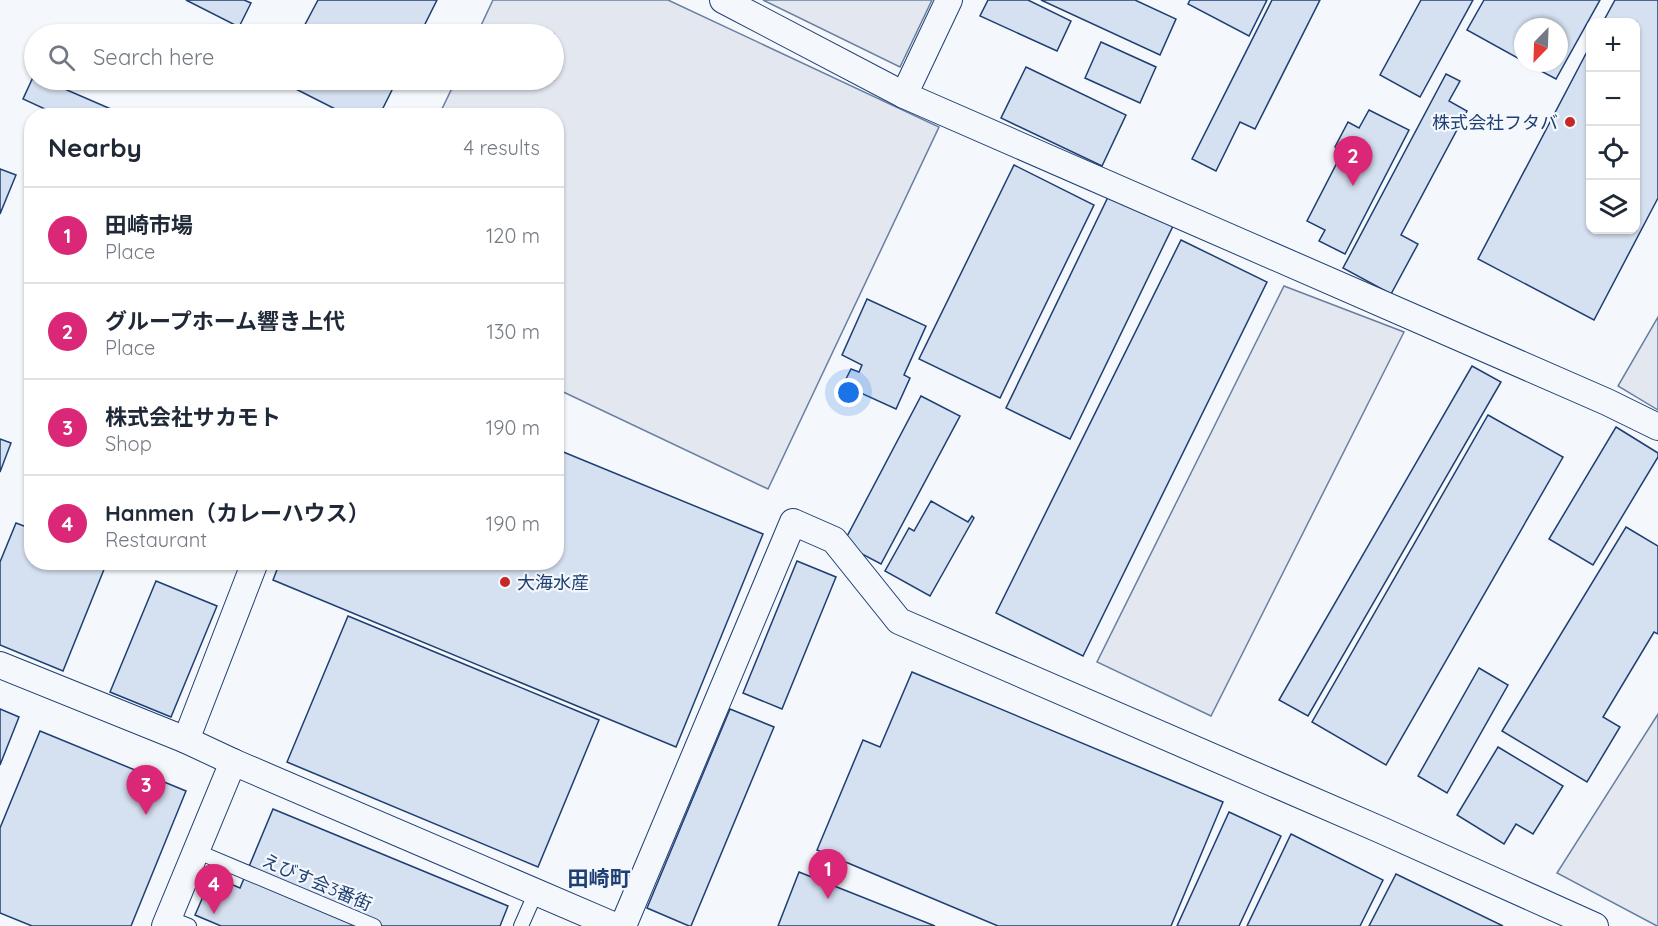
<!DOCTYPE html>
<html lang="en">
<head>
<meta charset="utf-8">
<style>
	:root { --surface:#fff; --page:#f2f2f3; --text:#1f2937; --muted:#747a83; --line:#e0e1e3; --accent:#db2777 }
	body { margin:0; font-family:Quicksand,"Noto Sans JP",sans-serif; background:var(--page); color:var(--text) }
	.controls { position:absolute; right:18px; top:18px; display:grid; overflow:hidden; border-radius:12px; box-shadow:0 2px 4px #0004 }
	.controls button { width:54px; height:54px; display:grid; place-items:center; padding:0; border:0; border-bottom:2px solid var(--line); background:var(--surface); color:var(--text); font:30px sans-serif }
	.compass { position:absolute; left:1514px; top:18px; width:54px; height:54px; border-radius:50%; background:var(--surface); box-shadow:0 2px 4px #0004; rotate:203deg }
	.you { position:absolute; left:849px; top:393px; width:21px; height:21px; margin:-15px; border:4px solid #fff; border-radius:50%; background:#1a73e8; box-shadow:0 0 0 9px #1a73e833 }
	.badge { display:grid; place-items:center; width:39px; height:39px; border-radius:50%; background:var(--accent); color:#fff; font-size:20px; font-weight:700 }
	.pin { position:absolute; translate:-50% -50px; filter:drop-shadow(0 2px 3px #0008) }
	.pin::after { content:''; position:absolute; top:32px; width:21px; height:18px; background:inherit; clip-path:polygon(0 0,100% 0,50% 100%) }
	.list { margin:0; padding:0; list-style:none }
	h2 { display:flex; justify-content:space-between; align-items:center; height:78px; margin:0; padding:0 24px; font-size:26px }
	h2 small { font-size:20px; font-weight:400; color:var(--muted) }
	.list li { display:grid; grid-template-columns:39px 1fr auto; gap:18px; align-items:center; box-sizing:border-box; height:96px; padding:0 24px; border-top:2px solid var(--line) }
	.list b { display:block; font-size:22px; white-space:nowrap }
	.list p { margin:0; font-size:20px; white-space:nowrap; color:var(--muted) }
	.list em { font-size:20px; font-style:normal; color:var(--muted) }
	.icon { flex:none; width:33px; height:33px; fill:none; stroke:currentColor; stroke-width:2; stroke-linecap:round; stroke-linejoin:round }
	.map { position:relative; flex:none; width:1658px; height:926px; overflow:hidden }
	.search { position:absolute; background:var(--surface); box-shadow:0 2px 4px #0004; left:24px; top:24px; width:540px; height:66px; display:flex; align-items:center; gap:15px; box-sizing:border-box; padding:0 21px; border-radius:33px; color:var(--muted); font-size:22px }
	.panel { position:absolute; background:var(--surface); box-shadow:0 2px 4px #0004; left:24px; top:108px; width:540px; height:462px; border-radius:24px }
	.map>svg:first-child { display:block }
	.parking { fill:#e3e8f0; stroke:#687fa3; stroke-width:1.5 }
	.building { fill:#d5e0f0; stroke:#1d3f73; stroke-width:1.5 }
	.lines { fill:none; stroke-linecap:round; stroke-linejoin:round }
	.lane-casing { stroke:#1d3f73; stroke-width:16 }
	.street-casing { stroke:#1d3f73; stroke-width:28 }
	.lane { stroke:#f4f7fb; stroke-width:14 }
	.street { stroke:#f4f7fb; stroke-width:26 }
	.poi-dot { fill:#c62828; stroke:#f4f7fb; stroke-width:2 }
	.labels { text-anchor:middle; dominant-baseline:central; stroke-width:4.5; stroke-linejoin:round; paint-order:stroke }
	.poi-label { font-size:18px; fill:#1d3f73; stroke:#f4f7fb; text-anchor:end }
	.street-label { font-size:18px; fill:#1d3f73; stroke:#f4f7fb }
	.quarter-label { font-size:21px; font-weight:bold; fill:#1d3f73; stroke:#f4f7fb }
</style>
</head>
<body>
<div class="map">
<svg width="1658" height="926" viewBox="0 0 1658 926">
	<rect width="100%" height="100%" fill="#f4f7fb"/>
	<!-- parking -->
	<g class="parking">
		<path d="M493 0H668L939 127 768 489 557 389 556 116 439 115 456 80H554V34H477Z"/>
		<path d="M763 0H932L900 67Z"/>
		<path d="M1284 286 1404 332 1211 716 1097 662Z"/>
		<path d="M1658 317V410L1618 386Z"/>
		<path d="M1658 714V926H1657L1557 873Z"/>
	</g>
	<!-- building -->
	<g class="building">
		<path d="M186 0H244L251 3 239 27Z"/>
		<path d="M318 0H437L420 34H300Z"/>
		<path d="M988 0H1028L1071 21 1057 51 980 16Z"/>
		<path d="M1041 0H1135L1176 19 1160 55Z"/>
		<path d="M1190 0H1267L1249 36 1188 4Z"/>
		<path d="M1272 0H1320L1255 129 1240 122 1216 171 1192 159Z"/>
		<path d="M1421 0H1473L1420 97 1380 75Z"/>
		<path d="M1484 0H1600L1556 79 1526 63H1559V27H1523V61L1467 30Z"/>
		<path d="M1615 0H1658V198L1594 320 1478 259 1590 46V230H1636V22H1603Z"/>
		<path d="M1101 42 1156 67 1140 103 1085 78Z"/>
		<path d="M1026 67 1126 115 1102 166 1001 118Z"/>
		<path d="M1446 74 1460 81 1449 101 1467 111 1401 235 1418 244 1391 294 1343 268Z"/>
		<path d="M34 75V80H44L127 116H60L23 99Z"/>
		<path d="M278 80H397L379 116H349Z"/>
		<path d="M1369 110 1409 130 1345 254 1319 241 1325 230 1307 221 1343 151 1335 147 1348 122 1359 128Z"/>
		<path d="M1014 165 1094 205 1000 398 919 359Z"/>
		<path d="M0 169 16 175 0 214Z"/>
		<path d="M1109 195 1173 226 1070 439 1006 408Z"/>
		<path d="M1181 240 1267 282 1083 656 996 613Z"/>
		<path d="M867 299 926 326 904 375 910 378 896 409 843 385 851 369 859 372 862 365 842 355Z"/>
		<path d="M1472 366 1501 382 1308 716 1279 700Z"/>
		<path d="M921 396 960 416 881 564 843 544Z"/>
		<path d="M1488 415 1563 457 1386 765 1312 722Z"/>
		<path d="M1616 427 1658 453V457L1593 565 1549 539Z"/>
		<path d="M0 439 11 443 0 472Z"/>
		<path d="M556 449 763 534 676 747 273 580 280 562H556Z"/>
		<path d="M931 501 968 522 972 516 974 518 930 596 885 571 909 528 914 531Z"/>
		<path d="M16 523 32 529V562H107L63 671 0 645V562Z"/>
		<path d="M1626 527 1658 546V634L1654 632 1603 717 1620 727 1587 782 1502 731Z"/>
		<path d="M797 561 836 577 782 709 743 693Z"/>
		<path d="M156 581 217 606 171 717 110 692Z"/>
		<path d="M348 616 599 720 538 867 287 762Z"/>
		<path d="M1479 668 1508 685 1447 793 1418 776Z"/>
		<path d="M912 672 1223 802 1171 926H998L817 850 863 740 880 747Z"/>
		<path d="M0 709 19 717 0 765Z"/>
		<path d="M730 709 774 727 691 926H689L647 908Z"/>
		<path d="M40 731 186 791 131 926H32L0 913V828Z"/>
		<path d="M1498 747 1563 786 1533 834 1516 824 1504 844 1457 815Z"/>
		<path d="M273 809 508 906 500 926H221L195 915 212 876 240 888Z"/>
		<path d="M1229 812 1281 836 1239 926H1177Z"/>
		<path d="M1291 834 1383 880 1360 926H1247Z"/>
		<path d="M799 872 935 926H778Z"/>
		<path d="M1396 874 1503 926H1369Z"/>
	</g>
	<g class="lines">
		<defs>
			<g id="lane">
				<path d="M196 851 374 926"/>
				<path d="M169 918 189 926"/>
				<path d="M521 926 536 892"/>
			</g>
			<g id="street">
				<path d="M723 0 904 95 1607 402 1658 427"/>
				<path d="M904 95 949 0"/>
				<path d="M0 665 186 740 233 762 615 926"/>
				<path d="M186 740 255 562"/>
				<path d="M165 926 233 762"/>
				<path d="M623 926 793 522 834 540 899 621 1381 830 1595 926"/>
			</g>
		</defs>
		<!-- lane casing -->
		<use href="#lane" class="lane-casing"/>
		<!-- street casing -->
		<use href="#street" class="street-casing"/>
		<!-- lane -->
		<use href="#lane" class="lane"/>
		<!-- street -->
		<use href="#street" class="street"/>
	</g>
	<!-- markers -->
	<g class="poi-dot">
		<circle cx="1570" cy="122" r="6"/>
		<circle cx="505" cy="582" r="6"/>
	</g>
	<g class="labels">
		<!-- poi labels -->
		<g class="poi-label">
			<text x="1558" y="122">株式会社フタバ</text>
			<text x="517" y="582" text-anchor="start">大海水産</text>
		</g>
		<!-- street labels -->
		<g class="street-label">
			<text transform="translate(317 882) rotate(23)">えびす会3番街</text>
		</g>
		<!-- quarter labels -->
		<g class="quarter-label">
			<text x="599" y="878">田崎町</text>
		</g>
	</g>
</svg>
<div class="controls">
<button>+</button>
<button>−</button>
<button><svg class="icon" aria-label="locate" viewBox="0 0 24 24"><circle cx="12" cy="12" r="6"/><path d="M12 2v4M12 18v4M2 12h4M18 12h4"/></svg></button>
<button><svg class="icon" aria-label="layers" viewBox="0 0 24 24"><path d="M12 4l9 5-9 5-9-5zM3 14l9 5 9-5"/></svg></button>
</div>
<svg class="compass" viewBox="-18 -18 36 36"><path d="M0-13l5 13h-10z" fill="#e53935"/><path d="M0 13l5-13h-10z" fill="#747a83"/></svg>
<div class="you"></div>
<div class="pin badge" style="left:828px;top:899px">1</div>
<div class="pin badge" style="left:1353px;top:186px">2</div>
<div class="pin badge" style="left:146px;top:815px">3</div>
<div class="pin badge" style="left:214px;top:914px">4</div>
<div class="search"><svg class="icon" aria-label="search" viewBox="0 0 24 24"><circle cx="10" cy="10" r="6"/><path d="M15 15l6 6"/></svg>Search here</div>
<section class="panel">
<h2>Nearby<small>4 results</small></h2>
<ul class="list">
<li><span class="badge">1</span><div><b>田崎市場</b><p>Place</p></div><em>120 m</em></li>
<li><span class="badge">2</span><div><b>グループホーム響き上代</b><p>Place</p></div><em>130 m</em></li>
<li><span class="badge">3</span><div><b>株式会社サカモト</b><p>Shop</p></div><em>190 m</em></li>
<li><span class="badge">4</span><div><b>Hanmen（カレーハウス）</b><p>Restaurant</p></div><em>190 m</em></li>
</ul>
</section>
</div>
</body>
</html>
